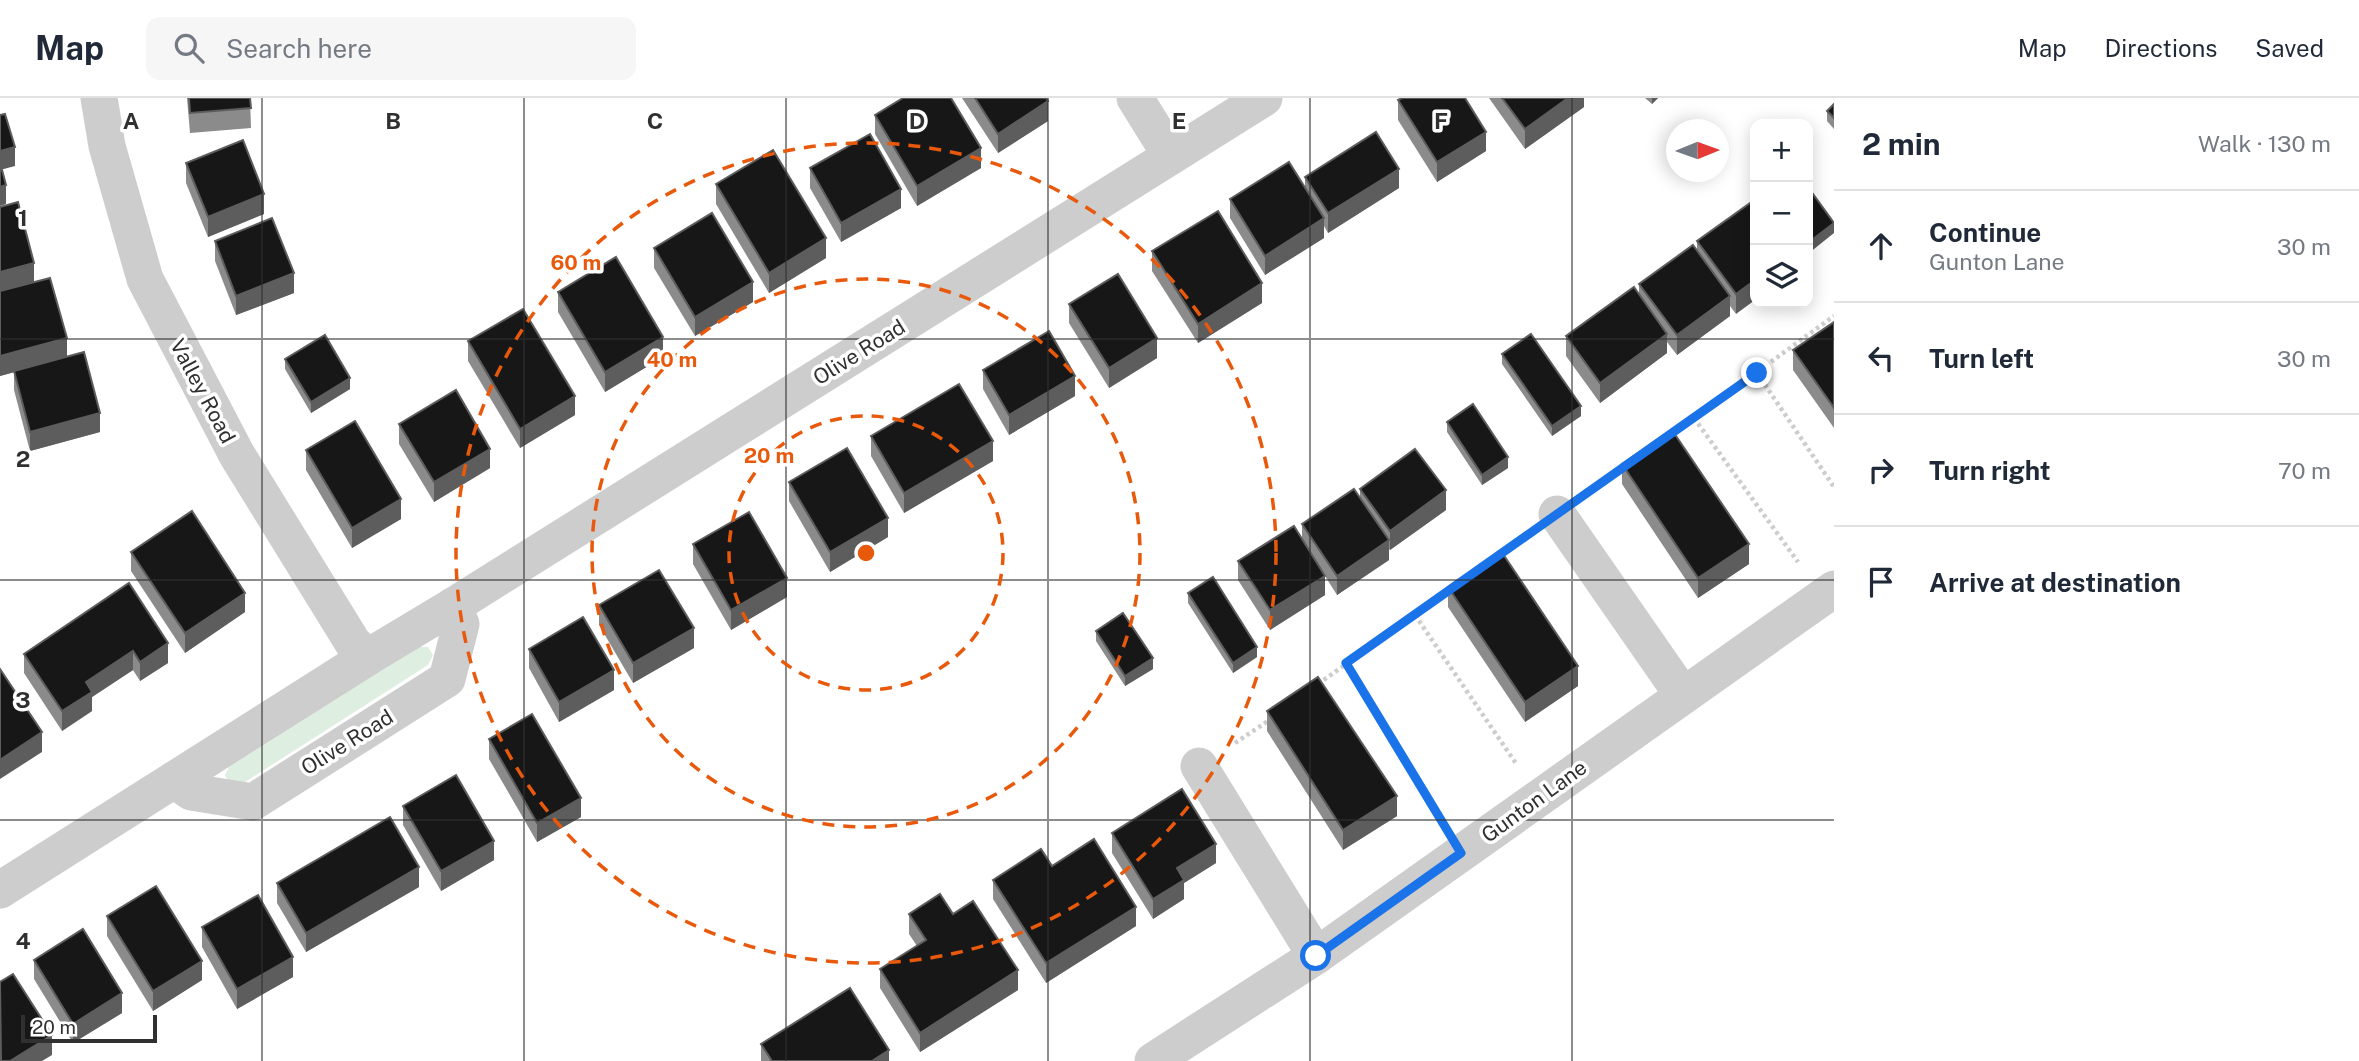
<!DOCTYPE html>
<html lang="en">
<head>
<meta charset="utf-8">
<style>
	:root { --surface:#fff; --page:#f6f6f7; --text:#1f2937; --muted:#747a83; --line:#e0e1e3 }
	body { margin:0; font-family:"Public Sans",sans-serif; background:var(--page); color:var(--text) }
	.controls { position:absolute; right:21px; top:21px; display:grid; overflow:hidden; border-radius:14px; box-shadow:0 4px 18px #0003 }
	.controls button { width:63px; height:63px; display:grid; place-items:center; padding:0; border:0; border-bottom:2px solid var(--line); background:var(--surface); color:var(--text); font:35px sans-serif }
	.compass { position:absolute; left:1666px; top:21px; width:63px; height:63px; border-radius:50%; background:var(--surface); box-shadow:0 4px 18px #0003; rotate:89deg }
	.scale { position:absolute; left:21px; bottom:18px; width:136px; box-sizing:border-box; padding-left:7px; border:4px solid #303030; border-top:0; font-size:19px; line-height:24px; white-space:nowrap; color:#303030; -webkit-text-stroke:5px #fff; paint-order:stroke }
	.stop { position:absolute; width:21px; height:21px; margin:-16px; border:5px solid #1a73e8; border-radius:50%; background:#fff }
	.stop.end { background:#1a73e8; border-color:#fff; box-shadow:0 2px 7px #0008 }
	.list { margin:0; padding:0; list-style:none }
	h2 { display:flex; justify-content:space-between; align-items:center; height:91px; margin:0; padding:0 28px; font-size:30px }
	h2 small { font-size:23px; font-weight:400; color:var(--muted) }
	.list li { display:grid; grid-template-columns:46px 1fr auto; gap:21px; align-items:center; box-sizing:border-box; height:112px; padding:0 28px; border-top:2px solid var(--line) }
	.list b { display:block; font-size:26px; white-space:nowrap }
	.list p { margin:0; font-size:23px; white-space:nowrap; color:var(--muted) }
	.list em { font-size:23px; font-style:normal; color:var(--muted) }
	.icon { flex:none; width:38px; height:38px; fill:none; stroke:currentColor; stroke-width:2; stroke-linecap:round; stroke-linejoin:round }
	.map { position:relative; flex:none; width:1834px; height:963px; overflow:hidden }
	header { display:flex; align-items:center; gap:42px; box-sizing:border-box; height:98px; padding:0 35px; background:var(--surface); border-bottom:2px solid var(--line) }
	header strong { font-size:33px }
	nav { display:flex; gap:38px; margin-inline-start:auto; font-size:24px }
	.search { width:490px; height:63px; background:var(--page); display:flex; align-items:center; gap:18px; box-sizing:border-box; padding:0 24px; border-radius:14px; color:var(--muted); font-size:26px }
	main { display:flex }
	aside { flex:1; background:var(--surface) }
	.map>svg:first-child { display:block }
	.green { fill:#deeee1 }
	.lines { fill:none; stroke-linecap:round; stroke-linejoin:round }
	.path { stroke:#cdcdcd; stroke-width:4.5; stroke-dasharray:3.5 3.5; stroke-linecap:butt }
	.minor { stroke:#cdcdcd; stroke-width:37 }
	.wall { fill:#8b8b8b }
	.shaded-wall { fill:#5d5d5d }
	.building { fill:#171717; stroke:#5d5d5d; stroke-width:2 }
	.route { stroke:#1a73e8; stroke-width:9 }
	.grid { fill:none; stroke:#303030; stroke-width:2; stroke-opacity:0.55 }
	.ring { fill:none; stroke:#e8590c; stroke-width:3.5; stroke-dasharray:12 9 }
	.labels { text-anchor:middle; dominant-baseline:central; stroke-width:7; stroke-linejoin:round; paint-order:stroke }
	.street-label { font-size:21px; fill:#303030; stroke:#fff }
	.grid-label { font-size:23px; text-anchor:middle; font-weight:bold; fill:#303030; stroke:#fff; stroke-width:7; stroke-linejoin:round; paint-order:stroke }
	.centre { fill:#e8590c; stroke:#fff; stroke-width:3.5 }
	.ring-label { font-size:21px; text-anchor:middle; font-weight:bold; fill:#e8590c; stroke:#fff; stroke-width:7; stroke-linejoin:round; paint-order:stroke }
</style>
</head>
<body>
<header>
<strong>Map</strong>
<div class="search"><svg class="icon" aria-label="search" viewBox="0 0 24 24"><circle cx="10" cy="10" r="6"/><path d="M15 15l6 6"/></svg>Search here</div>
<nav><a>Map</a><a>Directions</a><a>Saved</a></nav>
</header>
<main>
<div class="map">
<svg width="1834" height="963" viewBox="0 0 1834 963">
	<rect width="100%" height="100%" fill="#fff"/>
	<!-- green -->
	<path class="green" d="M417 549H428L433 557 428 567 242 686 229 685 225 677 229 669Z"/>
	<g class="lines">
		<!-- path -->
		<g class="path">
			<path d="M1757 275 1834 389"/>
			<path d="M1694 320 1798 464"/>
			<path d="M1669 338 1834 218"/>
			<path d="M1592 392 1625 369"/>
			<path d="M1501 457 1525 440"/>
			<path d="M1415 517 1517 667"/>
			<path d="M1346 565 1440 720"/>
			<path d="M1318 586 1450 492"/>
			<path d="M1235 645 1271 621"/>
		</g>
		<!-- minor -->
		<g class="minor">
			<path d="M99 0 107 48 145 181 237 357 353 545 368 559"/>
			<path d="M1135 0 1171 58"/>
			<path d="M1557 416 1682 596"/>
			<path d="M1199 668 1316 858"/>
			<path d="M174 682 191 694 253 704 447 581 461 526 453 508"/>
			<path d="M0 792 368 559 453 508 1264 0"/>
			<path d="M1153 963 1316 858 1834 491"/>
		</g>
	</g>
	<!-- wall -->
	<g class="wall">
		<path d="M187 0H250L251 30 190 35Z"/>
		<path d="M962 0H1046L1048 23 998 55Z"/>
		<path d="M1489 0H1584V9L1525 51Z"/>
		<path d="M1645 0H1658L1652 6Z"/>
		<path d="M1398 2 1486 53 1437 84 1398 22Z"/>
		<path d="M1834 6V31L1827 23V13Z"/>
		<path d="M875 17 981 70 917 108 875 36Z"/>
		<path d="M186 65 264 116 208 139 186 85Z"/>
		<path d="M810 70 901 110 841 144 810 90Z"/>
		<path d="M1305 79 1399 90 1328 135 1324 128V140L1265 177 1230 120V101L1305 91Z"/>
		<path d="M716 86 826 160 769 195 716 106Z"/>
		<path d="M1753 103 1736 216 1730 208V218L1677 257 1667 244V255L1600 305 1566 258V238L1639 196V186L1697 152V143Z"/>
		<path d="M0 109 34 184 100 334 30 353 14 292V274L0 278Z"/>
		<path d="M215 143 294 195 236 217 215 163Z"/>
		<path d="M654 150 753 204 695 238 654 170Z"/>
		<path d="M1152 153 1262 205 1198 245 1152 173Z"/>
		<path d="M558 194 663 259 605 294 558 214Z"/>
		<path d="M1069 206 1157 260 1109 290 1069 225Z"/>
		<path d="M1834 224V330L1793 272V252Z"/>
		<path d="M468 243 575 317 520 350 468 263Z"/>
		<path d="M1502 256 1581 318 1552 338 1502 266Z"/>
		<path d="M285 261 350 291 311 315 285 271Z"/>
		<path d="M983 272 1075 298 1009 337 983 291Z"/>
		<path d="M1447 324 1508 370 1482 387 1447 334Z"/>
		<path d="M399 326 490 370 434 404 399 346Z"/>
		<path d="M871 338 993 363 904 415 871 358Z"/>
		<path d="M306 352 401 421 352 450 306 372Z"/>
		<path d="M1622 366 1749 466 1698 500 1622 386Z"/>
		<path d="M789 384 888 439 830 474 789 403Z"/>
		<path d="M1360 391 1446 412 1390 452 1389 451V462L1337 497 1325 478V497L1270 532 1238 482V463L1302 442V426L1360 398Z"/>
		<path d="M693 446 787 499 731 532 693 466Z"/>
		<path d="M131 454 245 514 185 555 131 473Z"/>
		<path d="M1448 489 1578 588 1525 624 1448 509Z"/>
		<path d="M1188 495 1257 559 1233 575 1188 505Z"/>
		<path d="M599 507 694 550 633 585 599 527Z"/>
		<path d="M1096 533 1153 571 1125 588 1096 543Z"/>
		<path d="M168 545V565L140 583 133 572 92 599V613L62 633 24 575V556Z"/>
		<path d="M529 551 614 592 559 624 529 570Z"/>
		<path d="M1267 613 1397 718 1343 752 1267 633Z"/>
		<path d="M489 641 581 719 537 744 489 661Z"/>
		<path d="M403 708 494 762 441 793 403 727Z"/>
		<path d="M1112 735 1216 765 1184 785V801L1153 821 1112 755Z"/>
		<path d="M1052 768 1136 828 1046 885 993 801V782Z"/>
		<path d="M277 785 419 789 306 854 277 805Z"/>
		<path d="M909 816H953L1018 892 920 954 880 890V871L917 848 909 836Z"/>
		<path d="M107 818 202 882 153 913 107 838Z"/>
		<path d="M202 829 293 879 237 911 202 849Z"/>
		<path d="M34 862 122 915 73 945 34 881Z"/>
		<path d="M761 946 889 963H761Z"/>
	</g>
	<!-- shaded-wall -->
	<g class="shaded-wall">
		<path d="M1568 0H1584V9L1525 51V31Z"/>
		<path d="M1652 0H1658L1652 6Z"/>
		<path d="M1048 3V23L998 55V36Z"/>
		<path d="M1486 34V53L1437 84V64Z"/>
		<path d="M15 49V68L0 72V53Z"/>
		<path d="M981 50V70L917 108V88Z"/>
		<path d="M1399 71V90L1328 135V115Z"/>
		<path d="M6 87V106L0 108V89Z"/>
		<path d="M901 91V110L841 144V125Z"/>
		<path d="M264 96V116L208 139V119Z"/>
		<path d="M1324 120V140L1265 177V158Z"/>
		<path d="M1834 125V135L1809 155V144Z"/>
		<path d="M826 140V160L769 195V175Z"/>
		<path d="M34 165V184L0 193V174Z"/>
		<path d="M294 175V195L236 217V198Z"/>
		<path d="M1755 182V202L1736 216V196Z"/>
		<path d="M753 184V204L695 238V219Z"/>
		<path d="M1262 185V205L1198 245V226Z"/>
		<path d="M1730 198V218L1677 257V237Z"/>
		<path d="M1667 236V255L1600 305V285Z"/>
		<path d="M663 239V259L605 294V274Z"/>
		<path d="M67 240V260L0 278V258Z"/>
		<path d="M1157 240V260L1109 290V270Z"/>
		<path d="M1075 278V298L1009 337V317Z"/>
		<path d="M350 280V291L311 315V304Z"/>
		<path d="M575 298V317L520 350V331Z"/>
		<path d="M1581 308V318L1552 338V328Z"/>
		<path d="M100 315V334L30 353V334Z"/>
		<path d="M993 343V363L904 415V395Z"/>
		<path d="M490 351V370L434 404V384Z"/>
		<path d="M1508 359V370L1482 387V377Z"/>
		<path d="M1446 392V412L1390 452V433Z"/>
		<path d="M401 401V421L352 450V430Z"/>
		<path d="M888 420V439L830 474V454Z"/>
		<path d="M1389 442V462L1337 497V478Z"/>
		<path d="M1749 446V466L1698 500V480Z"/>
		<path d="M1325 478V497L1270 532V512Z"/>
		<path d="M787 480V499L731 532V512Z"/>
		<path d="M245 495V514L185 555V535Z"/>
		<path d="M694 530V550L633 585V565Z"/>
		<path d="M168 545V565L140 583V564Z"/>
		<path d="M1257 549V559L1233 575V565Z"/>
		<path d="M133 553V572L92 599V613L62 633V613L86 584Z"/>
		<path d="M1153 560V571L1125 588V578Z"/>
		<path d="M1578 568V588L1525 624V604Z"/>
		<path d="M614 572V592L559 624V604Z"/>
		<path d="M42 634V654L0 681V662Z"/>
		<path d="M1397 698V718L1343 752V732Z"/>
		<path d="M581 700V719L537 744V725Z"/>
		<path d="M494 743V762L441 793V773Z"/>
		<path d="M1216 746V765L1184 785V801L1153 821V801L1177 770Z"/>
		<path d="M419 769V789L306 854V835Z"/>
		<path d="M1136 809V828L1046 885V865Z"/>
		<path d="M293 859V879L237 911V891Z"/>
		<path d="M202 863V882L153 913V893Z"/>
		<path d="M1018 872V892L920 954V935Z"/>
		<path d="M122 895V915L73 945V926Z"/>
		<path d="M52 937V957L42 963H10Z"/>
		<path d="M889 952V963H872Z"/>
	</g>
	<!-- building -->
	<g class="building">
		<path d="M189 0H250L251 10 190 15Z"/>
		<path d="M903 0H951L981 50 917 88 875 17Z"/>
		<path d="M975 0H1046L1048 3 998 36Z"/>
		<path d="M1402 0H1465L1486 34 1437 64 1398 2Z"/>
		<path d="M1502 0H1568L1525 31Z"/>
		<path d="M1834 6V20L1827 13Z"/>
		<path d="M5 16 15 49 0 53V17Z"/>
		<path d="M1376 34 1399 71 1328 115 1305 79Z"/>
		<path d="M870 36 901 91 841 125 810 70Z"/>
		<path d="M243 42 264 96 208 119 186 65Z"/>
		<path d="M773 52 826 140 769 175 716 86Z"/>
		<path d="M0 64 6 87 0 89Z"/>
		<path d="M1289 64 1324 120 1265 158 1230 101Z"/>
		<path d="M1808 89 1834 125 1809 144 1808 143Z"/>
		<path d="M1753 103 1755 106V182L1736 196 1697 143Z"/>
		<path d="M18 104 34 165 0 174V109Z"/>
		<path d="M1218 113 1262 185 1198 226 1152 153Z"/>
		<path d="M712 115 753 184 695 219 654 150Z"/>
		<path d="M272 120 294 175 236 198 215 143Z"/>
		<path d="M1693 147 1730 198 1677 237 1639 186Z"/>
		<path d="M616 159 663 239 605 274 558 194Z"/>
		<path d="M1118 176 1157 240 1109 270 1069 206Z"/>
		<path d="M50 180 67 240 0 258V193Z"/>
		<path d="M1634 189 1667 236 1600 285 1566 238Z"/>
		<path d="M523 211 575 298 520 331 468 243Z"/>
		<path d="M1834 224V310L1793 252Z"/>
		<path d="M1049 233 1075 278 1009 317 983 272Z"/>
		<path d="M1531 236 1581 308 1552 328 1502 256Z"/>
		<path d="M325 237 350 280 311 304 285 261Z"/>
		<path d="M84 254 100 315 30 334 14 273Z"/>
		<path d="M959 286 993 343 904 395 871 338Z"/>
		<path d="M456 292 490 351 434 384 399 326Z"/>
		<path d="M1473 306 1508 359 1482 377 1447 324Z"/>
		<path d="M355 323 401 401 352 430 306 352Z"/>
		<path d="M1672 332 1749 446 1698 480 1622 366Z"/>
		<path d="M847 350 888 420 830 454 789 384Z"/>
		<path d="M1415 351 1446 392 1390 433 1360 391Z"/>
		<path d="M1354 391 1389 442 1337 478 1302 426Z"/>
		<path d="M192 413 245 495 185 535 131 454Z"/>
		<path d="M749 414 787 480 731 512 693 446Z"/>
		<path d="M1294 428 1325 478 1270 512 1238 463Z"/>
		<path d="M1501 453 1578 568 1525 604 1448 489Z"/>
		<path d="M659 472 694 530 633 565 599 507Z"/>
		<path d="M1213 479 1257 549 1233 565 1188 495Z"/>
		<path d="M129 485 168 545 140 564 133 553 86 584 92 594 62 613 24 556Z"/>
		<path d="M1123 515 1153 560 1125 578 1096 533Z"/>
		<path d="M583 519 614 572 559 604 529 551Z"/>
		<path d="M0 571 42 634 0 662Z"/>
		<path d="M1318 579 1397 698 1343 732 1267 613Z"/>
		<path d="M532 616 581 700 537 725 489 641Z"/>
		<path d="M456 677 494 743 441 773 403 708Z"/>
		<path d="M1182 691 1216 746 1177 770 1184 782 1153 801 1112 735Z"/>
		<path d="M390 719 419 769 306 835 277 785Z"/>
		<path d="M1094 741 1136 809 1046 865 993 782 1041 751 1052 768Z"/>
		<path d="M156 788 202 863 153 893 107 818Z"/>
		<path d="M940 796 953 816 973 803 1018 872 920 935 880 871 926 842 909 816Z"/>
		<path d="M258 797 293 859 237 891 202 829Z"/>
		<path d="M83 831 122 895 73 926 34 862Z"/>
		<path d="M13 876 52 937 10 963H1L0 884Z"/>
		<path d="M850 890 889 952 872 963H772L761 946Z"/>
	</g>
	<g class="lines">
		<!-- route -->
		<path class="route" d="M1316 858 1461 755 1346 565 1757 275"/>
	</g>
	<!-- grid -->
	<path class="grid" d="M262 0V963M524 0V963M786 0V963M1048 0V963M1310 0V963M1572 0V963M0 241H1834M0 482H1834M0 722H1834"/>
	<!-- distance rings -->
	<g class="ring">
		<circle cx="866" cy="455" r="137"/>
		<circle cx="866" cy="455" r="274"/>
		<circle cx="866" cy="455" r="410"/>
	</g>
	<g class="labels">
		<!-- street labels -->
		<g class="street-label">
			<text transform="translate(859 254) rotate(-32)">Olive Road</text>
			<text transform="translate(203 293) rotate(62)">Valley Road</text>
			<text transform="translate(347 644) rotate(-32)">Olive Road</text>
			<text transform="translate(1534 703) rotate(-36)">Gunton Lane</text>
		</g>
	</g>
	<g class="grid-label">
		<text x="131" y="31">A</text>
		<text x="393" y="31">B</text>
		<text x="655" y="31">C</text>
		<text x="917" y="31">D</text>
		<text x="1179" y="31">E</text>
		<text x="1441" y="31">F</text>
		<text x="23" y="128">1</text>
		<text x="23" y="369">2</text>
		<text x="23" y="610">3</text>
		<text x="23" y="851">4</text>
	</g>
	<circle cx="866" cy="455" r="10" class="centre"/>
	<g class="ring-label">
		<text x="576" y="172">60 m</text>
		<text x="672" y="269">40 m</text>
		<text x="769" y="365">20 m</text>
	</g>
</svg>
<div class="controls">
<button>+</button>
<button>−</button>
<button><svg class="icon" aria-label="layers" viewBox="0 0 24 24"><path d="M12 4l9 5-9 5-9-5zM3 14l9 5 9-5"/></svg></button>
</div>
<svg class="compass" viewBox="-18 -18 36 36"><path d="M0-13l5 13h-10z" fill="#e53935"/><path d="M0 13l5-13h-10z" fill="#747a83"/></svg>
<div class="scale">20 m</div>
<div class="stop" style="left:1316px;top:858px"></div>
<div class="stop end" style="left:1757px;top:275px"></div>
</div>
<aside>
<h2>2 min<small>Walk · 130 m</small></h2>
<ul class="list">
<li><svg class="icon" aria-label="ahead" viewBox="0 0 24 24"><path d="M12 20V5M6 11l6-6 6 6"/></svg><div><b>Continue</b><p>Gunton Lane</p></div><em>30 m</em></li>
<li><svg class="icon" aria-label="left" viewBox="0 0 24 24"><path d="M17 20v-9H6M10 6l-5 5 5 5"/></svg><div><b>Turn left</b></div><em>30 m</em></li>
<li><svg class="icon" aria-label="right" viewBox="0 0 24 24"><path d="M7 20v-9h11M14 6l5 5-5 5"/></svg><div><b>Turn right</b></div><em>70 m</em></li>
<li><svg class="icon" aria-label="arrive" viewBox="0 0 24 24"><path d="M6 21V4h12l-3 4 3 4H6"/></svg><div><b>Arrive at destination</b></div></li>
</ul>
</aside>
</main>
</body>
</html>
